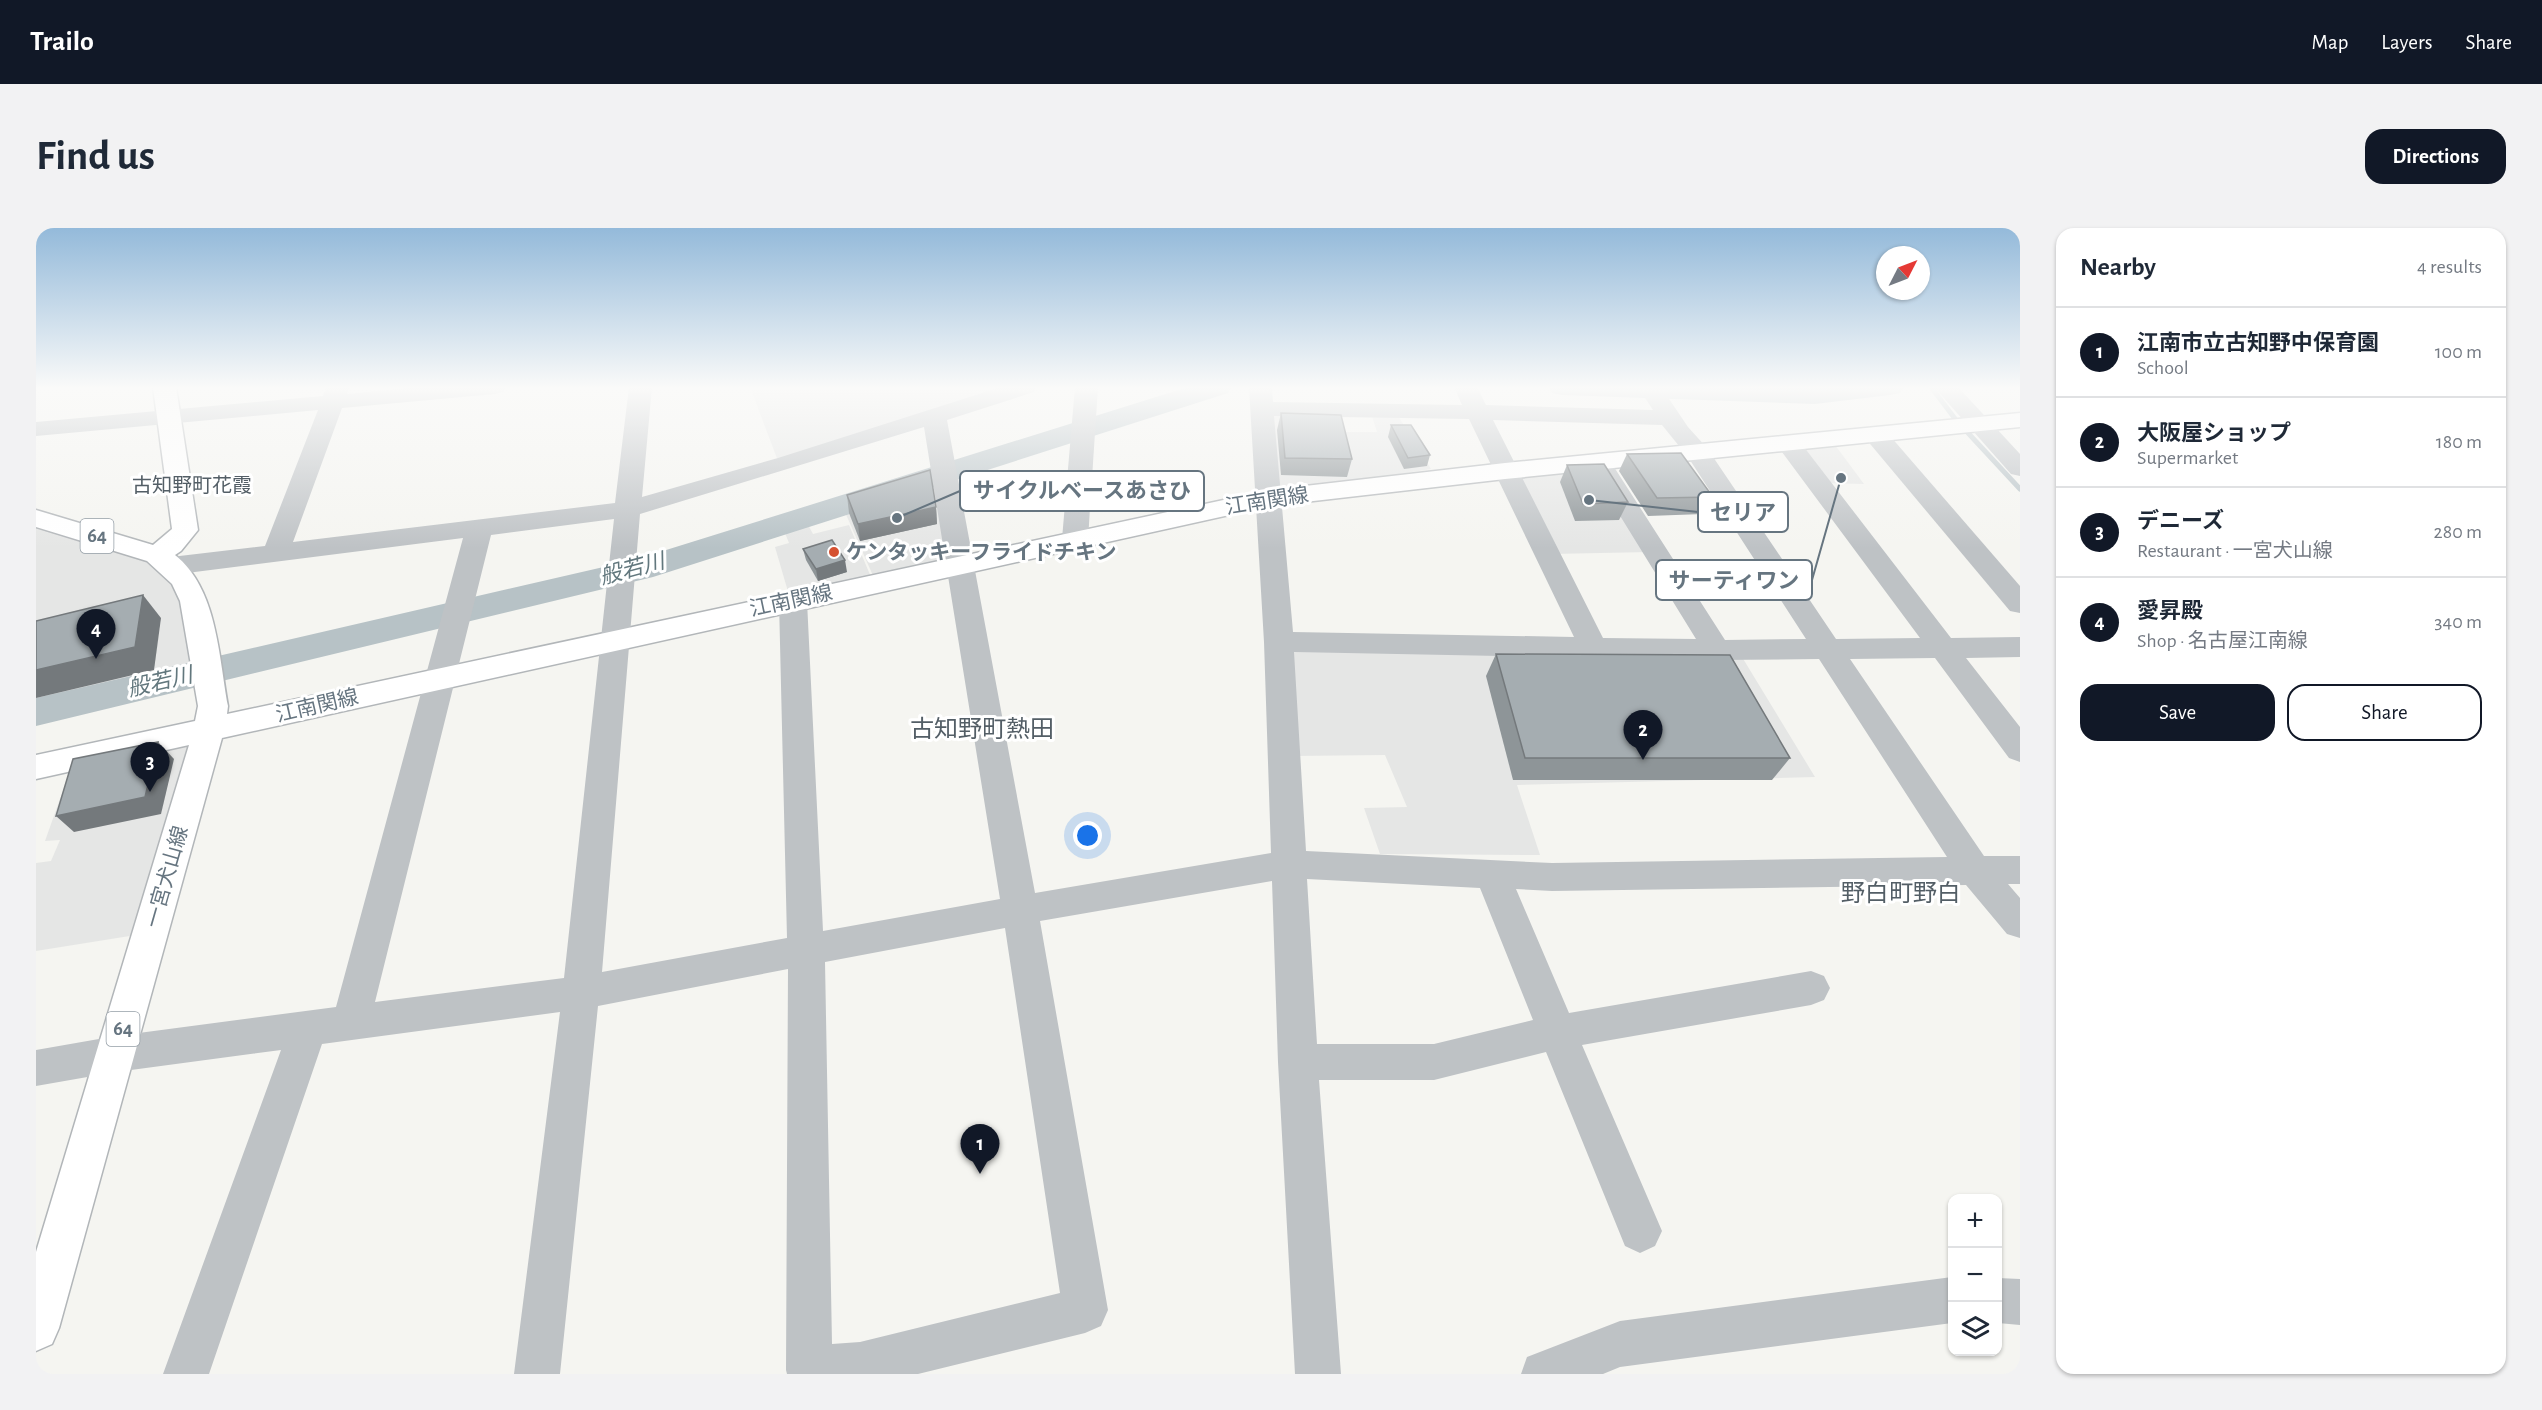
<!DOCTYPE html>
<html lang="en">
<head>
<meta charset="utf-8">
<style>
	:root { --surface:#fff; --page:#f2f2f3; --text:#1f2937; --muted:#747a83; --line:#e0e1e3; --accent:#111827 }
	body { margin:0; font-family:"Alegreya Sans","Noto Sans JP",sans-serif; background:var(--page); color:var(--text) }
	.controls { position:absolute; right:18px; bottom:18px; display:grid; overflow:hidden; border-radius:12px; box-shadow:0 2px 4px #0004 }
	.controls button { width:54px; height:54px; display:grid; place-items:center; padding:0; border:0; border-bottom:2px solid var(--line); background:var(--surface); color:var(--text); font:30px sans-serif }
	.compass { position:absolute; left:1840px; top:18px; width:54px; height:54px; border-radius:50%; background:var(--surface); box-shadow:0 2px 4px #0004; rotate:48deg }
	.you { position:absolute; left:1052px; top:608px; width:21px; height:21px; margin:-15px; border:4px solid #fff; border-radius:50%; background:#1a73e8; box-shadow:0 0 0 9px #1a73e833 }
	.badge { display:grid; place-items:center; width:39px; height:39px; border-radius:50%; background:var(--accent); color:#fff; font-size:20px; font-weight:700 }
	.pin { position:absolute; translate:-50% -50px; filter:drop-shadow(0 2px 3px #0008) }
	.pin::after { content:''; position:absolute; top:32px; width:21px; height:18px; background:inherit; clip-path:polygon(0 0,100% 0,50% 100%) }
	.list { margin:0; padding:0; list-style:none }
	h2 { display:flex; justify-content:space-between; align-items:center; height:78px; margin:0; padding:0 24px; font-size:26px }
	h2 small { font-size:20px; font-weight:400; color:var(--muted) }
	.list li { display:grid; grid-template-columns:39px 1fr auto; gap:18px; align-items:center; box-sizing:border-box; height:90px; padding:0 24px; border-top:2px solid var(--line) }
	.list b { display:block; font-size:22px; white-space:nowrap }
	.list p { margin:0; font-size:20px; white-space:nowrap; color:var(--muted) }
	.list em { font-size:20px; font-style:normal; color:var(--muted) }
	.actions { display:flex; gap:12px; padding:18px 24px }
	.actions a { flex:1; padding:14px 0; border:2px solid var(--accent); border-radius:18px; text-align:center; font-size:21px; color:var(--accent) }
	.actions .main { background:var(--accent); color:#fff }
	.icon { flex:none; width:33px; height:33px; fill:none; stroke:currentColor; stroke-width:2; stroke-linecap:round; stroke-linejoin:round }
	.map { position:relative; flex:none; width:1984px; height:1146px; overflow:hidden; border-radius:18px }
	header { display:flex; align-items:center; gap:36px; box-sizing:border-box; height:84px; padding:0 30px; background:var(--accent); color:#fff }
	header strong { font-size:28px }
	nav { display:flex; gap:33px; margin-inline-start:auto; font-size:21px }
	.intro { display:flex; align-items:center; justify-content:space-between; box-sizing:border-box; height:144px; padding:0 36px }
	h1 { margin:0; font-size:42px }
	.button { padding:15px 27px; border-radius:18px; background:var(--accent); color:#fff; font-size:21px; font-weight:700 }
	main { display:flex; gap:36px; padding:0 36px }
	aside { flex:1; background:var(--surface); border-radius:18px; box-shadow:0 2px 4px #0004 }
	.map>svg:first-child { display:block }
	.built { fill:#e5e6e5 }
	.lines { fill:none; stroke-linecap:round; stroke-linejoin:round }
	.stream { stroke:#b7c2c6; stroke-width:5 }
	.river { fill:#b7c2c6; fill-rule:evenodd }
	.major-casing { stroke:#b2b6b9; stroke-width:3 }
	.minor { fill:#bec2c5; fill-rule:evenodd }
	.major { fill:#fff; fill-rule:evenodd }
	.wall { fill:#8e9598 }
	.shaded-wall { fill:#74797c }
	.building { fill:#a5adb1; stroke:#74797c; stroke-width:1.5 }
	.poi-dot { fill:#d55131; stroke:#fff; stroke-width:2 }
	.labels { text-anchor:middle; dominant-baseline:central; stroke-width:6; stroke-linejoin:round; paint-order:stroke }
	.far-quarter-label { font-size:20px; fill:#535e66; stroke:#fff }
	.shield { fill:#fff; stroke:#949ea6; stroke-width:1.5 }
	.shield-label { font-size:20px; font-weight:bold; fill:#667580 }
	.street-label { font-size:21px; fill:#667580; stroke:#fff }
	.poi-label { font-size:21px; font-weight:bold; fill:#667580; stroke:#fff; text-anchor:start }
	.water-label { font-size:22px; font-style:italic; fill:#62777d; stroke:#fff }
	.quarter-label { font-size:24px; fill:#535e66; stroke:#fff }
	.leader { fill:none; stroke:#667580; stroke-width:2 }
	.callout-dot { fill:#667580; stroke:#fff; stroke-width:2 }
	.callout { fill:#fff; stroke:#667580; stroke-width:2 }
	.callout-label { font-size:22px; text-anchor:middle; font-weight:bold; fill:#667580 }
</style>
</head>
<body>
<header>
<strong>Trailo</strong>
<nav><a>Map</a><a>Layers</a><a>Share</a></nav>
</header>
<div class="intro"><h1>Find us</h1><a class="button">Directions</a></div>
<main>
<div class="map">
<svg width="1984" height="1146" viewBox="0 0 1984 1146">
	<rect width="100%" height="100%" fill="#f5f5f1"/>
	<!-- built -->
	<g class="built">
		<path d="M714 159H976L742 233Z"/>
		<path d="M1232 183 1304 185 1310 204H1341L1335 185 1361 186 1395 241 1237 266Z"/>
		<path d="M1796 213 1828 256 1786 255 1758 218Z"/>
		<path d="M1560 238 1614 324 1515 326 1474 246Z"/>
		<path d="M904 252 918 333 838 350 808 282Z"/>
		<path d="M770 293 777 306 813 297 835 349 753 367 739 319 753 315 747 300Z"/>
		<path d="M0 296 113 331 144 356 165 441 0 479Z"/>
		<path d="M1251 419 1706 429 1779 549 1481 557 1504 627 1344 626 1328 580 1371 579 1349 527 1256 528Z"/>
		<path d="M164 509 100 707 0 723V635L15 633 24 612 9 613 36 537Z"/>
	</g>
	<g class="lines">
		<!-- stream -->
		<path class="stream" d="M1895 159 1920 192 1984 261"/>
		<!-- river -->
		<g class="river">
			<path d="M1152 159H1196L1192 165 617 349 0 498V470L598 332Z"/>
			<path d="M1512 159H1868L1864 165 1854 167 1779 176 1526 167 1516 165Z"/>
		</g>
		<defs>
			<path id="major" d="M117 159H140L162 302 145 323 139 327C181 360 183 429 192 478L191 486 1234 262 1469 235 1984 185V199L1469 251 1234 278 186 510 23 1100 16 1116 0 1123V1024L153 517 0 551V527L159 493 162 478 144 373 136 356 111 333 0 299V282L117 317 136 301Z"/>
		</defs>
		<!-- major casing -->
		<use href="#major" class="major-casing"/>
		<!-- minor -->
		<g class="minor">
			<path d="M290 159H313L311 166 380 159H470L467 164 459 166 306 180 257 314 579 275 593 159H616L606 269 742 230 965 159H1001L998 164 911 192 999 665 1235 625 1228 414 1213 159H1236L1237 174 1426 177 1418 159H1441L1450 177 1617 182 1602 159H1625L1652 199 1671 220 1800 411 1884 410 1743 220 1740 215 1743 210 1752 208 1761 210 1915 410 1984 409V429L1930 430 1984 499V534L1973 530 1899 430 1814 431 1948 628H1984V656H1972L1984 670V710L1971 706 1930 657 1516 663 1480 661 1533 785 1775 743 1788 748 1794 760 1788 772 1775 777 1546 817 1626 1003 1619 1018 1604 1025 1589 1018 1510 824 1398 852H1283L1305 1146H1259L1242 834 1236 653 1004 693 1072 1082 1065 1098 1049 1105 882 1146H751L750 1142 752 741 562 778 524 1146H478L524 784 286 816 173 1146H127L245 822 80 844 0 858V822L80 808 300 779 427 310 135 347 125 344 121 338 125 332 135 329 229 318 282 182 0 208V194L287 168ZM1238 188 1433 191 1538 409 1257 404ZM1457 192 1626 197 1652 229 1770 411 1689 412 1578 239 1575 234 1566 232 1557 234 1554 239 1660 411 1567 410ZM888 199 964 671 787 703 771 373 767 366 757 364 747 366 743 373 751 710 566 744 604 286ZM578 291 528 750 339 774 455 307ZM1258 424 1681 432 1783 431 1911 629 1516 635 1270 623ZM1271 651 1444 660 1497 792 1398 816H1281ZM969 700 1024 1065 824 1114 796 1116 789 734Z"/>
			<path d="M1039 159H1062L1052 311 1048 317 1039 319 1030 317 1026 311Z"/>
			<path d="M1898 159H1922L1984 226V248L1975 246Z"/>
			<path d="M1839 199 1848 201 1984 358V385L1974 383 1830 211 1827 206 1830 201Z"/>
			<path d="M1916 1049V1095L1584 1139 1567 1146H1485L1491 1129 1584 1093Z"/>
			<path d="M1962 1050 1984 1051V1097L1962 1095Z"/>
		</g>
		<!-- major -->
		<use href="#major" class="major"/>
	</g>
	<!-- wall -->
	<g class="wall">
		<path d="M1245 185 1316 231 1311 249 1245 247 1241 202Z"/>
		<path d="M1355 197 1394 227 1391 238 1368 241 1352 209Z"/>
		<path d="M1591 226 1677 269 1667 286 1612 288 1583 243Z"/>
		<path d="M1531 237 1592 274 1583 292 1539 293 1524 254Z"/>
		<path d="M811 267 900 279 901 296 824 313 813 285Z"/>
		<path d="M767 321 811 344 782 353 770 332Z"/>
		<path d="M1460 426 1754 530 1736 552H1477L1450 448Z"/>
	</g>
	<!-- shaded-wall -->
	<g class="shaded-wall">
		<path d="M900 279 901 296 824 313 822 296Z"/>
		<path d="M809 332 811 344 782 353 780 341Z"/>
		<path d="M107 367 125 390 118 442 0 470V442Z"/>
		<path d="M122 514 138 531 125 586 38 604 20 588Z"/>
	</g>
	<!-- building -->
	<g class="building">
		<path d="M1245 185 1305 187 1316 231 1249 230Z"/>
		<path d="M1355 197H1375L1394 227 1372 230Z"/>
		<path d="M1645 225 1677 269 1621 270 1591 226Z"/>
		<path d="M1568 236 1592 274 1547 276 1531 237Z"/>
		<path d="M894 242 900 279 822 296 811 267Z"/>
		<path d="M796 312 809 332 780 341 767 321Z"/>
		<path d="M107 367 99 419 0 442V393Z"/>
		<path d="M1460 426 1694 427 1754 530H1489Z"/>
		<path d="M122 514 109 569 20 588 37 531Z"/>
	</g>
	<!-- sky -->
	<linearGradient id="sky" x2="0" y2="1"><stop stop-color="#94bada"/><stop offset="0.5" stop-color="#fafaf9"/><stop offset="1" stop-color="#fafaf9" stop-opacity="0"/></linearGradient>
	<rect width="1984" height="320" fill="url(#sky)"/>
	<!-- markers -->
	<circle class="poi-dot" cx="798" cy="324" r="6"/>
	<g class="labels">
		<!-- far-quarter labels -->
		<g class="far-quarter-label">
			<text x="156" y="258">古知野町花霞</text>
		</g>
		<!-- shield labels -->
		<g class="shield">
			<rect x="44.5" y="291" width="33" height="34" rx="4.5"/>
			<rect x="70.5" y="784" width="33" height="34" rx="4.5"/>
		</g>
		<g class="shield-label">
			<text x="61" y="308">64</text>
			<text x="87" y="801">64</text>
		</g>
		<!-- street labels -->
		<g class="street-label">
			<text transform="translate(1231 273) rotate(-9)">江南関線</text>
			<text transform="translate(755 373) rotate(-12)">江南関線</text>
			<text transform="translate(281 478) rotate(-13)">江南関線</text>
			<text transform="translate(131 649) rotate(-74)">一宮犬山線</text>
		</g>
		<!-- poi labels -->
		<g class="poi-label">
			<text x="810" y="324">ケンタッキーフライドチキン</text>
		</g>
		<!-- water labels -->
		<g class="water-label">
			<text transform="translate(596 341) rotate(-15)">般若川</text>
			<text transform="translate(124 454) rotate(-13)">般若川</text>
		</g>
		<!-- quarter labels -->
		<g class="quarter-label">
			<text x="946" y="502">古知野町熱田</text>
			<text x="1865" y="666">野白町野白</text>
		</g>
	</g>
	<!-- callouts -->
	<path class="leader" d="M861 290L924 263M1553 272L1662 284M1805 250L1776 352"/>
	<g class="callout-dot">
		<circle cx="861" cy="290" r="6"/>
		<circle cx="1553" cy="272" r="6"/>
		<circle cx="1805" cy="250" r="6"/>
	</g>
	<g class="callout">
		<rect x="924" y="243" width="244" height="40" rx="6"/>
		<rect x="1662" y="264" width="90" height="40" rx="6"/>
		<rect x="1620" y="332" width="156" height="40" rx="6"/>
	</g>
	<g class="callout-label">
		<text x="1046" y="270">サイクルベースあさひ</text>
		<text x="1707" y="292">セリア</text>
		<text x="1698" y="360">サーティワン</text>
	</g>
</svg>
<div class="controls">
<button>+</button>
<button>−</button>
<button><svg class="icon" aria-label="layers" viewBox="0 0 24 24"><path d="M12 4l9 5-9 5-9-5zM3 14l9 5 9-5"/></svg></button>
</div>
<svg class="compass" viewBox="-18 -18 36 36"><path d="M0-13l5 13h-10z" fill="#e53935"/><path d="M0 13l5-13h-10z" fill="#747a83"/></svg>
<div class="you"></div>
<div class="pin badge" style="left:944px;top:946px">1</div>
<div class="pin badge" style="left:1607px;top:532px">2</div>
<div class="pin badge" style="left:114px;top:564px">3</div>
<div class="pin badge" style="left:60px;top:431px">4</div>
</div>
<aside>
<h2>Nearby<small>4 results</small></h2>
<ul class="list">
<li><span class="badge">1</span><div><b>江南市立古知野中保育園</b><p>School</p></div><em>100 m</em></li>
<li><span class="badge">2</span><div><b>大阪屋ショップ</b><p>Supermarket</p></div><em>180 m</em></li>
<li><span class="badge">3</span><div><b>デニーズ</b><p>Restaurant · 一宮犬山線</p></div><em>280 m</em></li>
<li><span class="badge">4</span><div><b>愛昇殿</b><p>Shop · 名古屋江南線</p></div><em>340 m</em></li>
</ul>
<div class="actions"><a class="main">Save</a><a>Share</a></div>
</aside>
</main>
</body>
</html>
